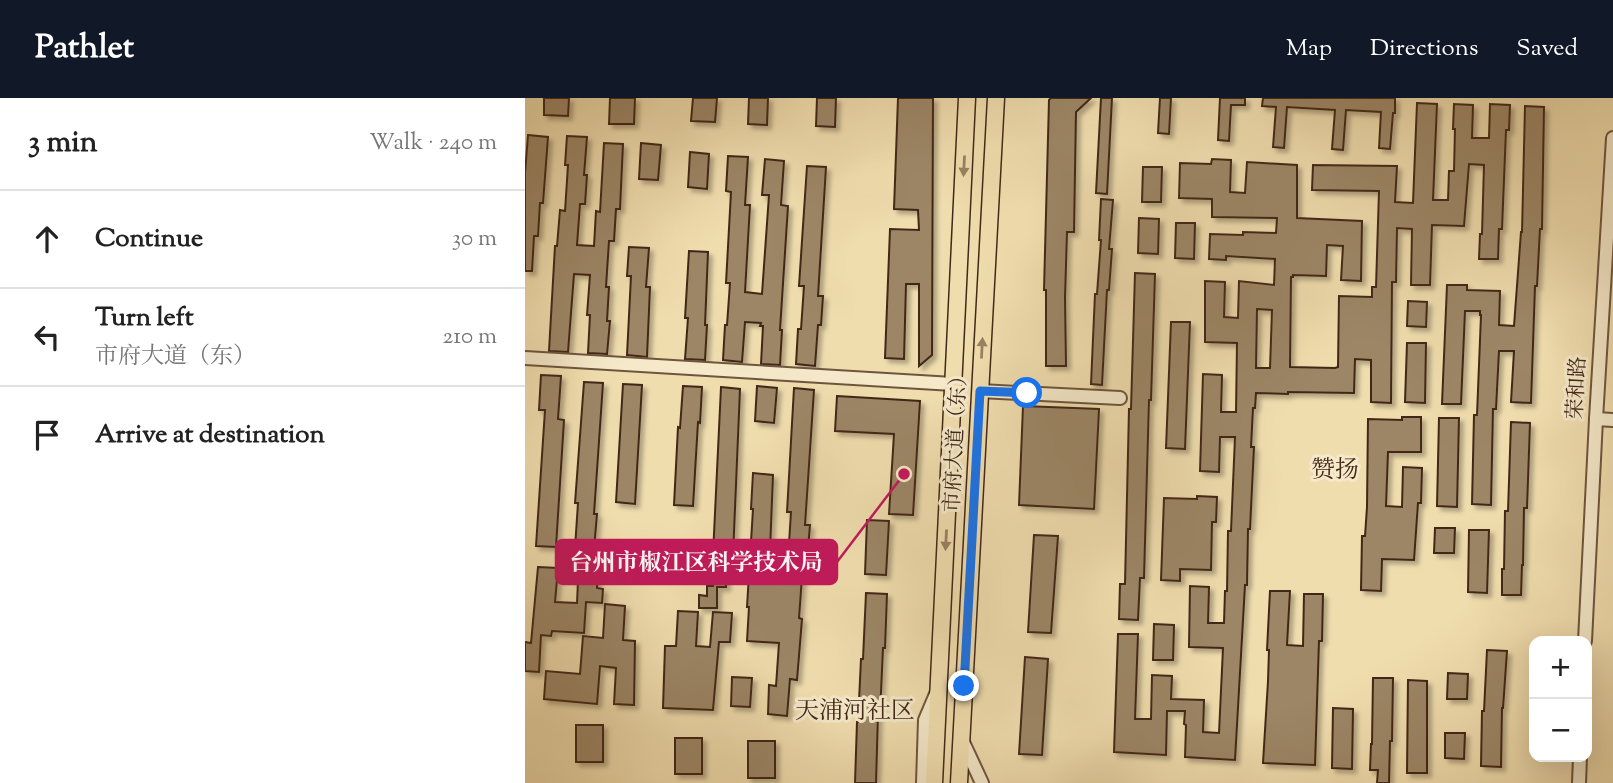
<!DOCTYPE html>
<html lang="en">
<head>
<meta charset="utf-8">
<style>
	:root { --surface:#fff; --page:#f6f6f6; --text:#222; --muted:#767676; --line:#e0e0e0; --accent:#111827 }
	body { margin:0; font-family:"Sorts Mill Goudy","Noto Serif SC",serif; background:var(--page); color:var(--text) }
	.controls { position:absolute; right:21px; bottom:21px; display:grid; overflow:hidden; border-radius:14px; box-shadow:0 7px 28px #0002 }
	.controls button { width:63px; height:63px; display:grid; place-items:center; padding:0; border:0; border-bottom:2px solid var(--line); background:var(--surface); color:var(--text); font:35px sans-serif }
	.stop { position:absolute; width:21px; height:21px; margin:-16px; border:5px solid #1a73e8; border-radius:50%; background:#fff }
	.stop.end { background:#1a73e8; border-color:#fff; box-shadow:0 2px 7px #0008 }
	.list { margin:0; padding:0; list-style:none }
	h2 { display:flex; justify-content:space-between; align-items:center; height:91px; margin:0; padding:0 28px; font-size:30px }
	h2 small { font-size:23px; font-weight:400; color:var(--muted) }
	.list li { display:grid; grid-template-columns:46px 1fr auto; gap:21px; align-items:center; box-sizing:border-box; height:98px; padding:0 28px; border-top:2px solid var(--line) }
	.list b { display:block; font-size:26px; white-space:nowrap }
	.list p { margin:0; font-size:23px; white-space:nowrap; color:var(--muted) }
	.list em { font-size:23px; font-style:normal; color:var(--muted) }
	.icon { flex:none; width:38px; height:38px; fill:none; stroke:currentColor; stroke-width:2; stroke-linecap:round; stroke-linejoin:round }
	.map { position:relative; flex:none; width:1088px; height:685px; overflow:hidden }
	header { display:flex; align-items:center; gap:42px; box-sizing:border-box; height:98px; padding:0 35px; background:var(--accent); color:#fff }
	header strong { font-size:33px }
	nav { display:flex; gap:38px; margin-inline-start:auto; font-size:24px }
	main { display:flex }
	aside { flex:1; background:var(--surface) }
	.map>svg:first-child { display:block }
	.building { fill:#9c8666; stroke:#422818; stroke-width:2; fill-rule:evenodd; filter:url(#shadow) }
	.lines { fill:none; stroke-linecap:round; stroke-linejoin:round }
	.minor-casing { stroke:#6e553e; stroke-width:16 }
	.major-casing { stroke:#422818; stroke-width:19 }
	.minor { stroke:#f5e9ca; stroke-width:12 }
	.major { stroke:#f0ddae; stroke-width:16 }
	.oneway { fill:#998263 }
	.route { stroke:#1a73e8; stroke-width:9 }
	.labels { text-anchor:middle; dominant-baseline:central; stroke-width:6; stroke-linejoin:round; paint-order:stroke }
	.street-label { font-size:21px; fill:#422818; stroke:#f5e9ca }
	.quarter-label { font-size:24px; fill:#422818; stroke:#f5e9ca }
	.leader { fill:none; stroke:#c2185b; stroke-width:2.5 }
	.callout-dot { fill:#c2185b; stroke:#f5e9ca; stroke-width:2.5 }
	.callout { fill:#c2185b; stroke:#c2185b; stroke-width:2.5 }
	.callout-label { font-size:23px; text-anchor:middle; font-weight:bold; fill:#fff }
</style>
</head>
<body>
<header>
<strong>Pathlet</strong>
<nav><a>Map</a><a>Directions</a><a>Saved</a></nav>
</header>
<main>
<aside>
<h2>3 min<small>Walk · 240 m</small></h2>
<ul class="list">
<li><svg class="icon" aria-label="ahead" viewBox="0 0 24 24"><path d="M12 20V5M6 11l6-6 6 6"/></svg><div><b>Continue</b></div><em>30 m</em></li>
<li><svg class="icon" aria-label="left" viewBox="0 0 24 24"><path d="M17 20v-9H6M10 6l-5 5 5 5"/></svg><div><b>Turn left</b><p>市府大道（东）</p></div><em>210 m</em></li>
<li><svg class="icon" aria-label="arrive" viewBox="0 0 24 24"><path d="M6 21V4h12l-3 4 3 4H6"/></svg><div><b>Arrive at destination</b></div></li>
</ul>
</aside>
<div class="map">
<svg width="1088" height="685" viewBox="0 0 1088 685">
	<defs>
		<filter id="shadow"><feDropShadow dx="4" dy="4" stdDeviation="2" flood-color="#0004"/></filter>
	</defs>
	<rect width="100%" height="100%" fill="#f0ddae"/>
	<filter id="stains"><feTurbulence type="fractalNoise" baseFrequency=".00286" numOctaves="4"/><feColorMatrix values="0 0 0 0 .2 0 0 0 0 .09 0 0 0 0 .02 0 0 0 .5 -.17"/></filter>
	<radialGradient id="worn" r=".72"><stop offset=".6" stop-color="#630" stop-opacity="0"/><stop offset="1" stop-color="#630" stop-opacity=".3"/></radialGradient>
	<!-- building -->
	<g class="building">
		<path d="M19 0H44L43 18 19 17Z"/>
		<path d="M85 0H110L109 26H84Z"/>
		<path d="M168 0H192L190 24 166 23Z"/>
		<path d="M224 0H243L242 27 223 26Z"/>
		<path d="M292 0H311L310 29 291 28Z"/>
		<path d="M373 0H408L407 257 394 268V186H381L379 261 360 260 365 131 394 132 393 112 369 111Z"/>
		<path d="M526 0H566L551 14 549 134H542L540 200 541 268H521V192H519L524 2Z"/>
		<path d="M576 0H587L582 96 571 95Z"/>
		<path d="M635 0H646L644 36 633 35Z"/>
		<path d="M695 0H720V7H706L704 43 693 42Z"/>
		<path d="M738 0H870V15H868L865 51 854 50 856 14 821 12 818 52 807 51 810 12 762 9 759 50 748 49 751 9 737 8Z"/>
		<path d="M892 5 912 6 908 102H923L924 73H929L930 31H928L929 6 948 7 947 40H964L965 6 985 7 984 32H981L977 131H974L973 161H954L955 136H957L959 67 944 66 939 128 907 127 905 187H886L887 131 872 130 871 184H867L866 305 846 304V262L830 261 829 295 763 294V296L731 295 730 310H728L726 349H729L725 431H723L722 487H720L710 662 660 659 661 627 659 626 660 613H642L641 657 589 654 593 536H613L610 621H626L627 577 647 578 646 601 679 602 678 634 694 635 698 550 664 549 665 488 684 489 683 525H699L700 493H702L703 433H706L710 339H695L694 374 675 373 678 276 697 277 696 314H711L712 245 680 244V183L700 184 699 219 713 220 714 183 749 187 750 161 701 158V162L684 161 685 136 718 137V134L751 135 752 120 687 119V101L654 100 655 65 686 66 687 61 706 62 705 94 720 95 722 64 772 67V120L837 123 836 183 816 182 818 148 802 147 801 178 768 177V179H766L765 269 810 270 813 269 814 198 847 199V189H851L854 93 787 92 788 67 872 68 870 104 888 105ZM732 211 747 212 745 270H731Z"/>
		<path d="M1000 8 1019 9 1017 131H1015L1012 188H1010L1006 305 986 304 989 253H974L971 311H968L966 407 947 406 949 317H952L956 217H955V213H940L936 306H917L922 187H942V192L975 193 974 227 989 228 996 134H997Z"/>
		<path d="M3 37 23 39 18 105H15L13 138H9L7 173H0V75Z"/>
		<path d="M42 38 62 39 59 77H62L60 106H55L52 147 69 148 71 113 75 114 79 45 98 46 95 111H91L89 143H84L81 189H84L82 223H85L82 256 63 255 65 217H62L65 177 49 176 43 254 24 253 30 148H32L35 112 40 113 43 67H40Z"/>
		<path d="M116 45 136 47 133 82 114 81Z"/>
		<path d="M165 54 184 56 182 91 163 89Z"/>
		<path d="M203 58 223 59 220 107H225L220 194 237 196 244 97H237L240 61 259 63 256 107 263 108 255 232H257L255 267 236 266 238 228H235L236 225 220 224 217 264 198 262 200 227H202L205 185H201L206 94 201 93Z"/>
		<path d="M282 68 301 69 293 198H298L296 227H293L290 268 271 266 273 231H276L279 188H274Z"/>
		<path d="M618 69H637L636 104H617Z"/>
		<path d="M576 101 588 102 584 151H587L584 192H582L577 287 566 286 570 196H572L576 142H574Z"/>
		<path d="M614 120 634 121 633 156 613 155Z"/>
		<path d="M651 125H670L669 161 650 160Z"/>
		<path d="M104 149 124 150 121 189H125L122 259 102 257 106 178H102Z"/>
		<path d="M164 153 183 154 180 227H182L180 262 160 261 163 220H160Z"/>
		<path d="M610 175 630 176 626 302H624L619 480H615L613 522 594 521 595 486H600L604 311H606Z"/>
		<path d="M883 203 902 204 901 229 882 228Z"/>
		<path d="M646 224H665L660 351 641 350Z"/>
		<path d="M882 245H901L900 305 880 304Z"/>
		<path d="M16 277 36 278 33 321 39 322 31 449 11 448 20 312H14Z"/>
		<path d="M59 284 78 285 69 416H72L69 451 50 450 53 405H50Z"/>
		<path d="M98 286 117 287 110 406 91 404Z"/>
		<path d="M158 288 177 289 175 325 173 324 168 408 149 407 153 329 155 330Z"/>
		<path d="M232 288 252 290 249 325 230 323Z"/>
		<path d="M196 289 215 291 208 458 188 457Z"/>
		<path d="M269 290 289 292 280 427H285L282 462 263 461 266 414H262Z"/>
		<path d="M312 298 395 303 388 417 364 416 369 336 310 333Z"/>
		<path d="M498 308 574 311 569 411 494 407Z"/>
		<path d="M877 319H896V354H863L861 408 877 409 878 369 897 370 896 405H893L889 462 857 461 856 493 836 492 837 438H840L842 409 843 321 877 322Z"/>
		<path d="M914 320H934L932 409 912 408Z"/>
		<path d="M986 324 1005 325 1002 410H999L998 467H997L996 497H977V471H979L980 413H983Z"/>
		<path d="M228 375 248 377 244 477 277 479 274 520 277 521 272 582 265 581 262 618 243 616 244 587 251 588 254 545 222 543 224 509H222L228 411H226Z"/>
		<path d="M672 398 692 399 691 424H687L686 472 655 471V483L636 482 639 400 672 401Z"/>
		<path d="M342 422 364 423 361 477 340 476Z"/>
		<path d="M910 430H930L929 455H909Z"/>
		<path d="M944 432H964L962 495 943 494Z"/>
		<path d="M509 437 533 438 526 535 503 534Z"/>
		<path d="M13 469 33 470 30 504 52 505 53 483H48L49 470 68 471V479H72V490L78 491 77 505 61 504 59 535 27 533 26 538 16 537 14 574 0 573V544L6 545Z"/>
		<path d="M188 477 201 478V489H192V510H174V497L182 498V488H188Z"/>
		<path d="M745 493H765L762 547 778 548 779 496H798L797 543H794L790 667 738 665 743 583 744 552H742Z"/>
		<path d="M341 495 362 496 360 550H358L355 616H353L351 685H330L332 624H333L336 561H338Z"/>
		<path d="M80 506 100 508 98 542 110 543 109 607 89 606 91 570 75 568 72 606 19 601 21 573 55 576 58 538 78 540Z"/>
		<path d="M153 513 173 514 171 548 185 549 188 514 207 515 205 544H194L188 612 138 610 140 548H151Z"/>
		<path d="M629 526 649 527 648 562H628Z"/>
		<path d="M962 552 982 553 978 610H977L976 669 956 668 957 613H959Z"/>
		<path d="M500 559 523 561 517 657 494 656Z"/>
		<path d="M923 575 943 576 942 601H922Z"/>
		<path d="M207 579 227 580 225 609 206 608Z"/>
		<path d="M848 580H868L867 643H865L864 685H852L853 672H845L846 646H847Z"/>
		<path d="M883 582 902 583V675H882Z"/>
		<path d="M808 610 828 611 827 671 807 670Z"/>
		<rect x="51" y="627" width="27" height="37"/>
		<path d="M920 635H940L939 661 920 660Z"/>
		<rect x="150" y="640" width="27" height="36"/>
		<rect x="223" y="643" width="27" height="37"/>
	</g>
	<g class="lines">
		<defs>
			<g id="minor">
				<path d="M0 260 428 286"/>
				<path d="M455 293 595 300"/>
				<path d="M1071 321 1088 322"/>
				<path d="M1060 543 1071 321 1088 40"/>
				<path d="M437 642 457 685"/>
				<path d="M398 685 400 622 411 596"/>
				<path d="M1054 685 1055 659"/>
			</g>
			<g id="major">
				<path d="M409 685 442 0"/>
				<path d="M434 685 471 0"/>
			</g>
		</defs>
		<!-- minor casing -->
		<use href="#minor" class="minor-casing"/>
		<!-- major casing -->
		<use href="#major" class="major-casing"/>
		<!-- minor -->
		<use href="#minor" class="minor"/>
		<!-- major -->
		<use href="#major" class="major"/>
	</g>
	<!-- one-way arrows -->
	<defs><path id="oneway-solid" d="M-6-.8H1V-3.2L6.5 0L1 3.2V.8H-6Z" transform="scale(1.75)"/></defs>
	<g class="oneway">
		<use href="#oneway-solid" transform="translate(439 68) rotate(93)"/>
		<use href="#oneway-solid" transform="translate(457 250) rotate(-87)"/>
		<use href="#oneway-solid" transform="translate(421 442) rotate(93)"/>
	</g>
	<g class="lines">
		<!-- route -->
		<path class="route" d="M439 588 455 293 502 295"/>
	</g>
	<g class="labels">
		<!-- street labels -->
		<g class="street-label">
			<text transform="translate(1053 290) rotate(-87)">荣和路</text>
			<text transform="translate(432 341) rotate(-87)">市府大道（东）</text>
		</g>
		<!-- quarter labels -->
		<g class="quarter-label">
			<text x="810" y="373">赞扬</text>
			<text x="330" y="614">天浦河社区</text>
		</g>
	</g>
	<!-- callouts -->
	<path class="leader" d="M379 376L312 464"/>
	<circle class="callout-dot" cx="379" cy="376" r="7"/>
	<rect class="callout" x="31" y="442" width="281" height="44" rx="7"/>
	<g class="callout-label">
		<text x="171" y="472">台州市椒江区科学技术局</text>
	</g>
	<rect width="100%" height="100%" filter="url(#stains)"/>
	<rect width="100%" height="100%" fill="url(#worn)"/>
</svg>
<div class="controls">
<button>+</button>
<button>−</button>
</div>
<div class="stop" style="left:502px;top:295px"></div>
<div class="stop end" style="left:439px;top:588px"></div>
</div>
</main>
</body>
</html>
